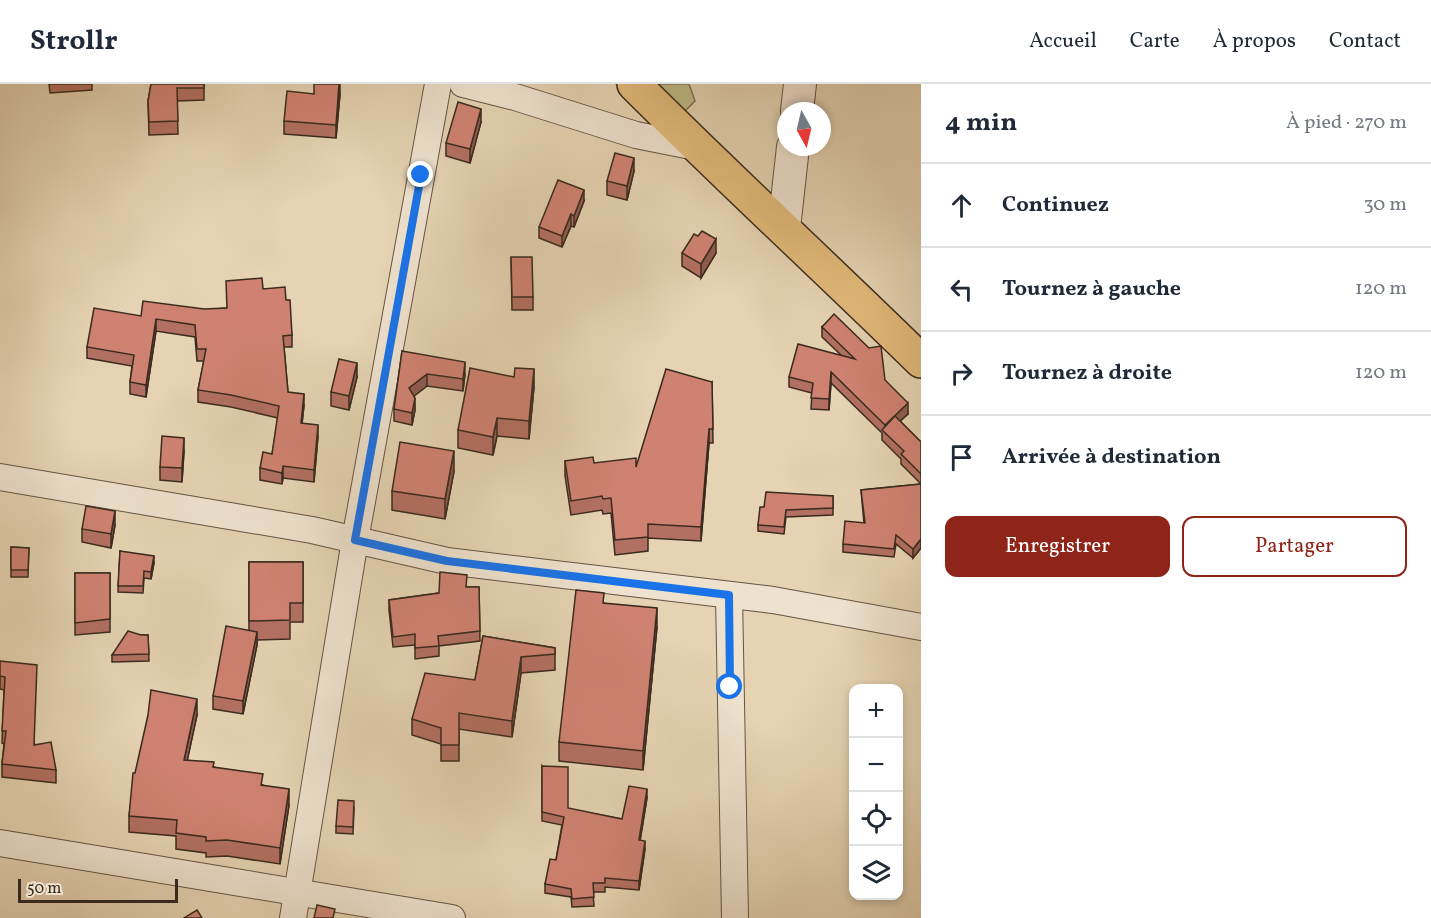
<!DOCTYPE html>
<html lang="fr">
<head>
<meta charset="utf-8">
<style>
	:root { --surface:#fff; --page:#f6f6f7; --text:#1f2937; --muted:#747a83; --line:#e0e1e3; --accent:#8f2418 }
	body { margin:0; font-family:Vollkorn,serif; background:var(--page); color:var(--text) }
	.controls { position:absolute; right:18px; bottom:18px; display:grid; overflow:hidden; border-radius:12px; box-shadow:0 3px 9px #0003 }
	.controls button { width:54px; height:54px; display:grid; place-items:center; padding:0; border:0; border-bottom:2px solid var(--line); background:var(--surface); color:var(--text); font:30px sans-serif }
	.compass { position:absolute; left:777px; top:18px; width:54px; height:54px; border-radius:50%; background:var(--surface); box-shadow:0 3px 9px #0003; rotate:172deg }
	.scale { position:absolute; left:18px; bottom:15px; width:160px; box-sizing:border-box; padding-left:6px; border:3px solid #3a2b1e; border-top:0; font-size:16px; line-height:21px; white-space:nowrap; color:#3a2b1e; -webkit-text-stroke:4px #eee2ce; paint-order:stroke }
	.stop { position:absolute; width:18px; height:18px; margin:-14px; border:4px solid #1a73e8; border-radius:50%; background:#fff }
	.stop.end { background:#1a73e8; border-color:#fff; box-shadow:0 2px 6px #0008 }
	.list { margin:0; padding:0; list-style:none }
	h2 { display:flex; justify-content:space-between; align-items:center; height:78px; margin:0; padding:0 24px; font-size:26px }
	h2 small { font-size:20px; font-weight:400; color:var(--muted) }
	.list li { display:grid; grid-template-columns:39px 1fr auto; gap:18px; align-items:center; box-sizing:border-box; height:84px; padding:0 24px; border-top:2px solid var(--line) }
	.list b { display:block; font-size:22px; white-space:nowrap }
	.list em { font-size:20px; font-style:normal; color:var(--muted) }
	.actions { display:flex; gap:12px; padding:18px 24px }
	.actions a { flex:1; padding:14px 0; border:2px solid var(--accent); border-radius:12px; text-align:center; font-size:21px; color:var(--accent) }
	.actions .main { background:var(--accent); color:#fff }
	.icon { flex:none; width:33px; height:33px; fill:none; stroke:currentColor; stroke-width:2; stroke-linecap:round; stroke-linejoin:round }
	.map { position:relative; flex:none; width:921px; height:834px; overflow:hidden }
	header { display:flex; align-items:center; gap:36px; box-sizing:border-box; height:84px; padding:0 30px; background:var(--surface); border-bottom:2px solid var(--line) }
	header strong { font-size:28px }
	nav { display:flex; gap:33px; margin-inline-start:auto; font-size:21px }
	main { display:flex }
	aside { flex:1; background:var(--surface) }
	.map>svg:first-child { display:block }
	.green { fill:#bdba87; stroke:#7c7252; stroke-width:1.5 }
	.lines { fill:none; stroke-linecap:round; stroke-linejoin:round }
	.minor-casing { stroke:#655543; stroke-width:28 }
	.tertiary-casing { stroke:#655543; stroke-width:34 }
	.trunk-casing { stroke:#3a2b1e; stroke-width:36 }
	.minor { stroke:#eee2ce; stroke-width:26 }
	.tertiary { stroke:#eee2ce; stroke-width:32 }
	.trunk { stroke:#e2ba7a; stroke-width:33 }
	.wall { fill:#b27062; stroke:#3a2b1e; stroke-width:1.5 }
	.shaded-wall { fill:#915b50; stroke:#3a2b1e; stroke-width:1.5 }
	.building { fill:#cf8272; stroke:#3a2b1e; stroke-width:1.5 }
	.route { stroke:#1a73e8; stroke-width:8 }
</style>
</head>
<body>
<header>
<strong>Strollr</strong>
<nav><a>Accueil</a><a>Carte</a><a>À propos</a><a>Contact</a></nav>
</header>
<main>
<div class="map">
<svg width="921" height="834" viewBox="0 0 921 834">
	<rect width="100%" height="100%" fill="#e5d3b3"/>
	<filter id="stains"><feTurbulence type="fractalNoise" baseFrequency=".00333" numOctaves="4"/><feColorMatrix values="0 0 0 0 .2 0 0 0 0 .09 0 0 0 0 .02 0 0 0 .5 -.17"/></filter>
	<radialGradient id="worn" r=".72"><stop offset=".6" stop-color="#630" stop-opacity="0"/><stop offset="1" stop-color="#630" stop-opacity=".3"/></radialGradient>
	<!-- green -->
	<path class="green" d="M616 0H689L695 17 675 37 640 24Z"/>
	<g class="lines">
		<defs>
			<g id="minor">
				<path d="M463 0 515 13 636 51 696 63"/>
				<path d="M0 393 312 446 447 477 773 516 921 543"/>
				<path d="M729 511 735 834"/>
				<path d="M0 759 452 834"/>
				<path d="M293 834 355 456 438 0"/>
			</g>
			<g id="tertiary">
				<path d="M797 27 800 0"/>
				<path d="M784 144 793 63"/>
			</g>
			<path id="trunk" d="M634 0C728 94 826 184 921 277"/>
		</defs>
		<!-- minor casing -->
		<use href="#minor" class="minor-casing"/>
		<!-- tertiary casing -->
		<use href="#tertiary" class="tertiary-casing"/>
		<!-- trunk casing -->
		<use href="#trunk" class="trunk-casing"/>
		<!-- minor -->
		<use href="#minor" class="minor"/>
		<!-- tertiary -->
		<use href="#tertiary" class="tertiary"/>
		<!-- trunk -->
		<use href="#trunk" class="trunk"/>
	</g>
	<!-- wall -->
	<g class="wall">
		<path d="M49 0H92V6L50 9Z"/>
		<path d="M151 0H204V16L177 17 178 50 149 51 148 17Z"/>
		<path d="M314 10H340L336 54 284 50V37Z"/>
		<path d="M481 38 470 79 446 72V59Z"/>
		<path d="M634 87 627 116 607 111V97Z"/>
		<path d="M584 117 574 143 571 142 562 163 539 154V143Z"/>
		<path d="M682 169H716L701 194 682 182Z"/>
		<path d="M511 173 533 213V226H512Z"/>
		<path d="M263 205 286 216 292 251V263H284L288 308 304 321 302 339 318 352 314 398 283 394 282 400 260 396V384L272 370 278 334 231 323 198 318V306L204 277H197L195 253 156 247 146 313 130 310V298L132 282 87 274V263L141 232 226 224Z"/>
		<path d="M822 243 885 296 908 330 900 337 921 358V400L901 380V375L882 356V349L831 299 829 326 811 325 812 309 789 303V293L841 271 822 253Z"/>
		<path d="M402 267 465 290 463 307 427 302 414 312 415 326 412 341 394 337V325Z"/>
		<path d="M357 293 349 326 331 322V308Z"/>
		<path d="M712 298 713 359H709L701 457 648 454V467L615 471 611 429 603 430 602 426 571 431 565 392V377L594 379 636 383Z"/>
		<path d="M534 303 529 355 497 352 493 371 458 364V346Z"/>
		<path d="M184 367 182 398 160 396V383Z"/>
		<path d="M454 387 445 435 392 426V407Z"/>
		<path d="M921 400V464L913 474 896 460 894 473 843 468V460L864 439 861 406Z"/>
		<path d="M833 412V431L786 433 784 450 758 447V441L764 423Z"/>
		<path d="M115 441 111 464 82 458V445Z"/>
		<path d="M11 463 29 464 28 493H11Z"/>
		<path d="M120 467 154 479 151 495 144 494 143 509 118 508Z"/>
		<path d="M249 478H303V538H290V555L257 556V561L243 630 213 625V612L249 546Z"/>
		<path d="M75 489H110V548L75 551Z"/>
		<path d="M467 503H479L480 557 439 562V572L415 575V561L393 563 389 526V516L439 509Z"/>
		<path d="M604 519 657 543 643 686 559 677V658Z"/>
		<path d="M141 551H148L149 577 112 578V571Z"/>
		<path d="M483 552 555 564V586L521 589 512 653 459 645V677H441V660L412 651V635L475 596Z"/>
		<path d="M0 577 35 661 56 686V699L2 693V680L4 660 2 659 4 606 0 605Z"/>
		<path d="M197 631 187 676 214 683 263 701 289 721 280 780 227 772 206 773V769L176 765V752L129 748V732L135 689Z"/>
		<path d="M542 682 568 725 622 735 647 714 640 756 645 765 639 806 605 803V808H593L594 822 572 823 571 813 545 809V800L556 776 562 741 542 737Z"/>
		<path d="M354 724 353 750 336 749V742Z"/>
	</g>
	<!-- shaded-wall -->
	<g class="shaded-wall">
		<path d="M340 0V10L336 54V41Z"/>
		<path d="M481 25V38L470 79V65Z"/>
		<path d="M634 74V87L627 116V102Z"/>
		<path d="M584 106V117L574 143V132Z"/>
		<path d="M571 130V142L562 163V152Z"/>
		<path d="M716 155V169L701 194V180Z"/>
		<path d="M156 235V247L146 313V301Z"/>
		<path d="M465 278V290L463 307V295Z"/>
		<path d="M357 279V293L349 326V312Z"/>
		<path d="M534 285V303L529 355V337Z"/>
		<path d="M831 288V299L829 326V315Z"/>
		<path d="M427 290V302L409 316V304Z"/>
		<path d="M304 310V321L301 351V339Z"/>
		<path d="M415 314V326L412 341V329Z"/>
		<path d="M908 319V330L886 350 885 348V341Z"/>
		<path d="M497 334V352L493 371V353Z"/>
		<path d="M318 341V352L314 398V386Z"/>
		<path d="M709 345V359L701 457V443Z"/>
		<path d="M184 354V367L182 398V384Z"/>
		<path d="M454 367V387L445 435V415Z"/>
		<path d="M283 382V394L282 400V389Z"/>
		<path d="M115 427V441L111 464V450Z"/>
		<path d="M921 455V464L913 474V465Z"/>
		<path d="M154 472V479L151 495V488Z"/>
		<path d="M657 524V543L643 686V667Z"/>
		<path d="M257 548V561L243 630V617Z"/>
		<path d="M521 573V589L512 653V637Z"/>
		<path d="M197 615V631L184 692V676Z"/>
		<path d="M289 705V721L280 780V764Z"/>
		<path d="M647 705V714L639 764V756Z"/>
		<path d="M645 757V765L639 806V797Z"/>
	</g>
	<!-- building -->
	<g class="building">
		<path d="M151 0H204V4H177L178 37 149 38 148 17Z"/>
		<path d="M314 0H339L336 41 284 37 287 7 314 10Z"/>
		<path d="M458 18 481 25 470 65 446 59Z"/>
		<path d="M615 69 634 74 627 102 607 97Z"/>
		<path d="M558 96 584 106 574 132 571 130 562 152 539 143Z"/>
		<path d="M702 147 716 155 701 180 682 169 694 150 698 152Z"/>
		<path d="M511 173H532L533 213H512Z"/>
		<path d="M262 194 263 205 285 203 286 216H290L292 251 283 252 288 308 304 310 301 339 318 341 314 386 283 382 282 389 260 384 263 368 272 370 279 322 231 311 198 306 206 265H197L195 241 156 235 146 301 130 298 134 271 87 263 94 224 141 232 143 217 204 225 227 224 226 197Z"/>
		<path d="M834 230 869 264 881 262 885 296 908 319 885 341 831 288 829 315 811 314 813 299 789 293 798 260 855 275 822 243Z"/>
		<path d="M402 267 465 278 463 295 427 290 409 304 415 314 412 329 394 325Z"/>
		<path d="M339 275 357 279 349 312 331 308Z"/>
		<path d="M470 284 514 293 515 284 534 285 529 337 497 334 493 353 458 346Z"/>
		<path d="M666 285 712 298 713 345H709L701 443 648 440V453L615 456 611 414 603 415 602 412 571 417 565 377 593 373 594 379 636 374V383Z"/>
		<path d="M895 332 921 358V390L901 370 904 367 882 346Z"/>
		<path d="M162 352 184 354 182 384 160 383Z"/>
		<path d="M400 358 454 367 445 415 392 407Z"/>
		<path d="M921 400V455L913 465 896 451 894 465 843 460 845 437 865 439 861 406Z"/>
		<path d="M766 408 833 412V424L786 426 784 443 758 441 760 423H764Z"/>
		<path d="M86 422 115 427 111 450 82 445Z"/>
		<path d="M11 463 29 464 28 486H11Z"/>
		<path d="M120 467 154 472 151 488 144 487 143 502H118Z"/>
		<path d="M249 478H303V519H290V536L249 537Z"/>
		<path d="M440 488 467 491 466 503H479L480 547 438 552 439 562 415 564V550L393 553 389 516 439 509Z"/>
		<path d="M75 489H110V535L75 539Z"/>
		<path d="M576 506 604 509 603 519 657 524 643 667 559 658Z"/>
		<path d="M226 542 257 548 243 617 213 612Z"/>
		<path d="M128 547 141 551H148L149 570 112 571Z"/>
		<path d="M483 552 555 564V570L521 573 512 637 459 629V661H441V644L412 635 425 589 475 596Z"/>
		<path d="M0 577 37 581 34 661 51 658 56 686 2 680 6 647H2L5 593 0 592Z"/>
		<path d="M151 606 197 615 184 676 214 678 213 683 263 690 261 701 289 705 280 764 227 756 206 757V753L176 749 177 736 129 732 133 689H135L148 631Z"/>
		<path d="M542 682 568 683V724L622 735 629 702 647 705 639 756 645 757 639 797 605 794V799H593L594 813 572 815 571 805 545 800 550 775 556 776 564 733 542 728Z"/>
		<path d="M338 716 354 717 353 743 336 742Z"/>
		<path d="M317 821 335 825 333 834H314Z"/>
		<path d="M197 826 202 834H184Z"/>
	</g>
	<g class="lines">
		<!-- route -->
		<path class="route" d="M421 91 355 456 447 477 729 511 730 603"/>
	</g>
	<rect width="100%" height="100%" filter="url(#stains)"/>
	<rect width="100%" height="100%" fill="url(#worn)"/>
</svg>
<div class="controls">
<button>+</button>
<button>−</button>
<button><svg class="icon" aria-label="locate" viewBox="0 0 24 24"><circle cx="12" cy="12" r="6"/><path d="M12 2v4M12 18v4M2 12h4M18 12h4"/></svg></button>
<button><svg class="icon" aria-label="layers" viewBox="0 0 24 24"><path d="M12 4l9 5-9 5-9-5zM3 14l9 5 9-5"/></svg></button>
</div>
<svg class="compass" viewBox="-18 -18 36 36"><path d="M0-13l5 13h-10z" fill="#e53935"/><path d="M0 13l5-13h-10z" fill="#747a83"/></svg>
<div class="scale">50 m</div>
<div class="stop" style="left:730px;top:603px"></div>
<div class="stop end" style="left:421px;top:91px"></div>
</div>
<aside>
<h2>4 min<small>À pied · 270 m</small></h2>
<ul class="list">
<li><svg class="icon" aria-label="ahead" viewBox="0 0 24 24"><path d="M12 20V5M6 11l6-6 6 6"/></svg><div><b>Continuez</b></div><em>30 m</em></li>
<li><svg class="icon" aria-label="left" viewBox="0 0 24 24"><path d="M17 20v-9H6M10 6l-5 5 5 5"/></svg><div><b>Tournez à gauche</b></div><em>120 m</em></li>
<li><svg class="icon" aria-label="right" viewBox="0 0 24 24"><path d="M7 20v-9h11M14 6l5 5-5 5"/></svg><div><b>Tournez à droite</b></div><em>120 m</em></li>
<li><svg class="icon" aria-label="arrive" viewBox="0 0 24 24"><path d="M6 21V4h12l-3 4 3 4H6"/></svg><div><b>Arrivée à destination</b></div></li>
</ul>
<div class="actions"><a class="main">Enregistrer</a><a>Partager</a></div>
</aside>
</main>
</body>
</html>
